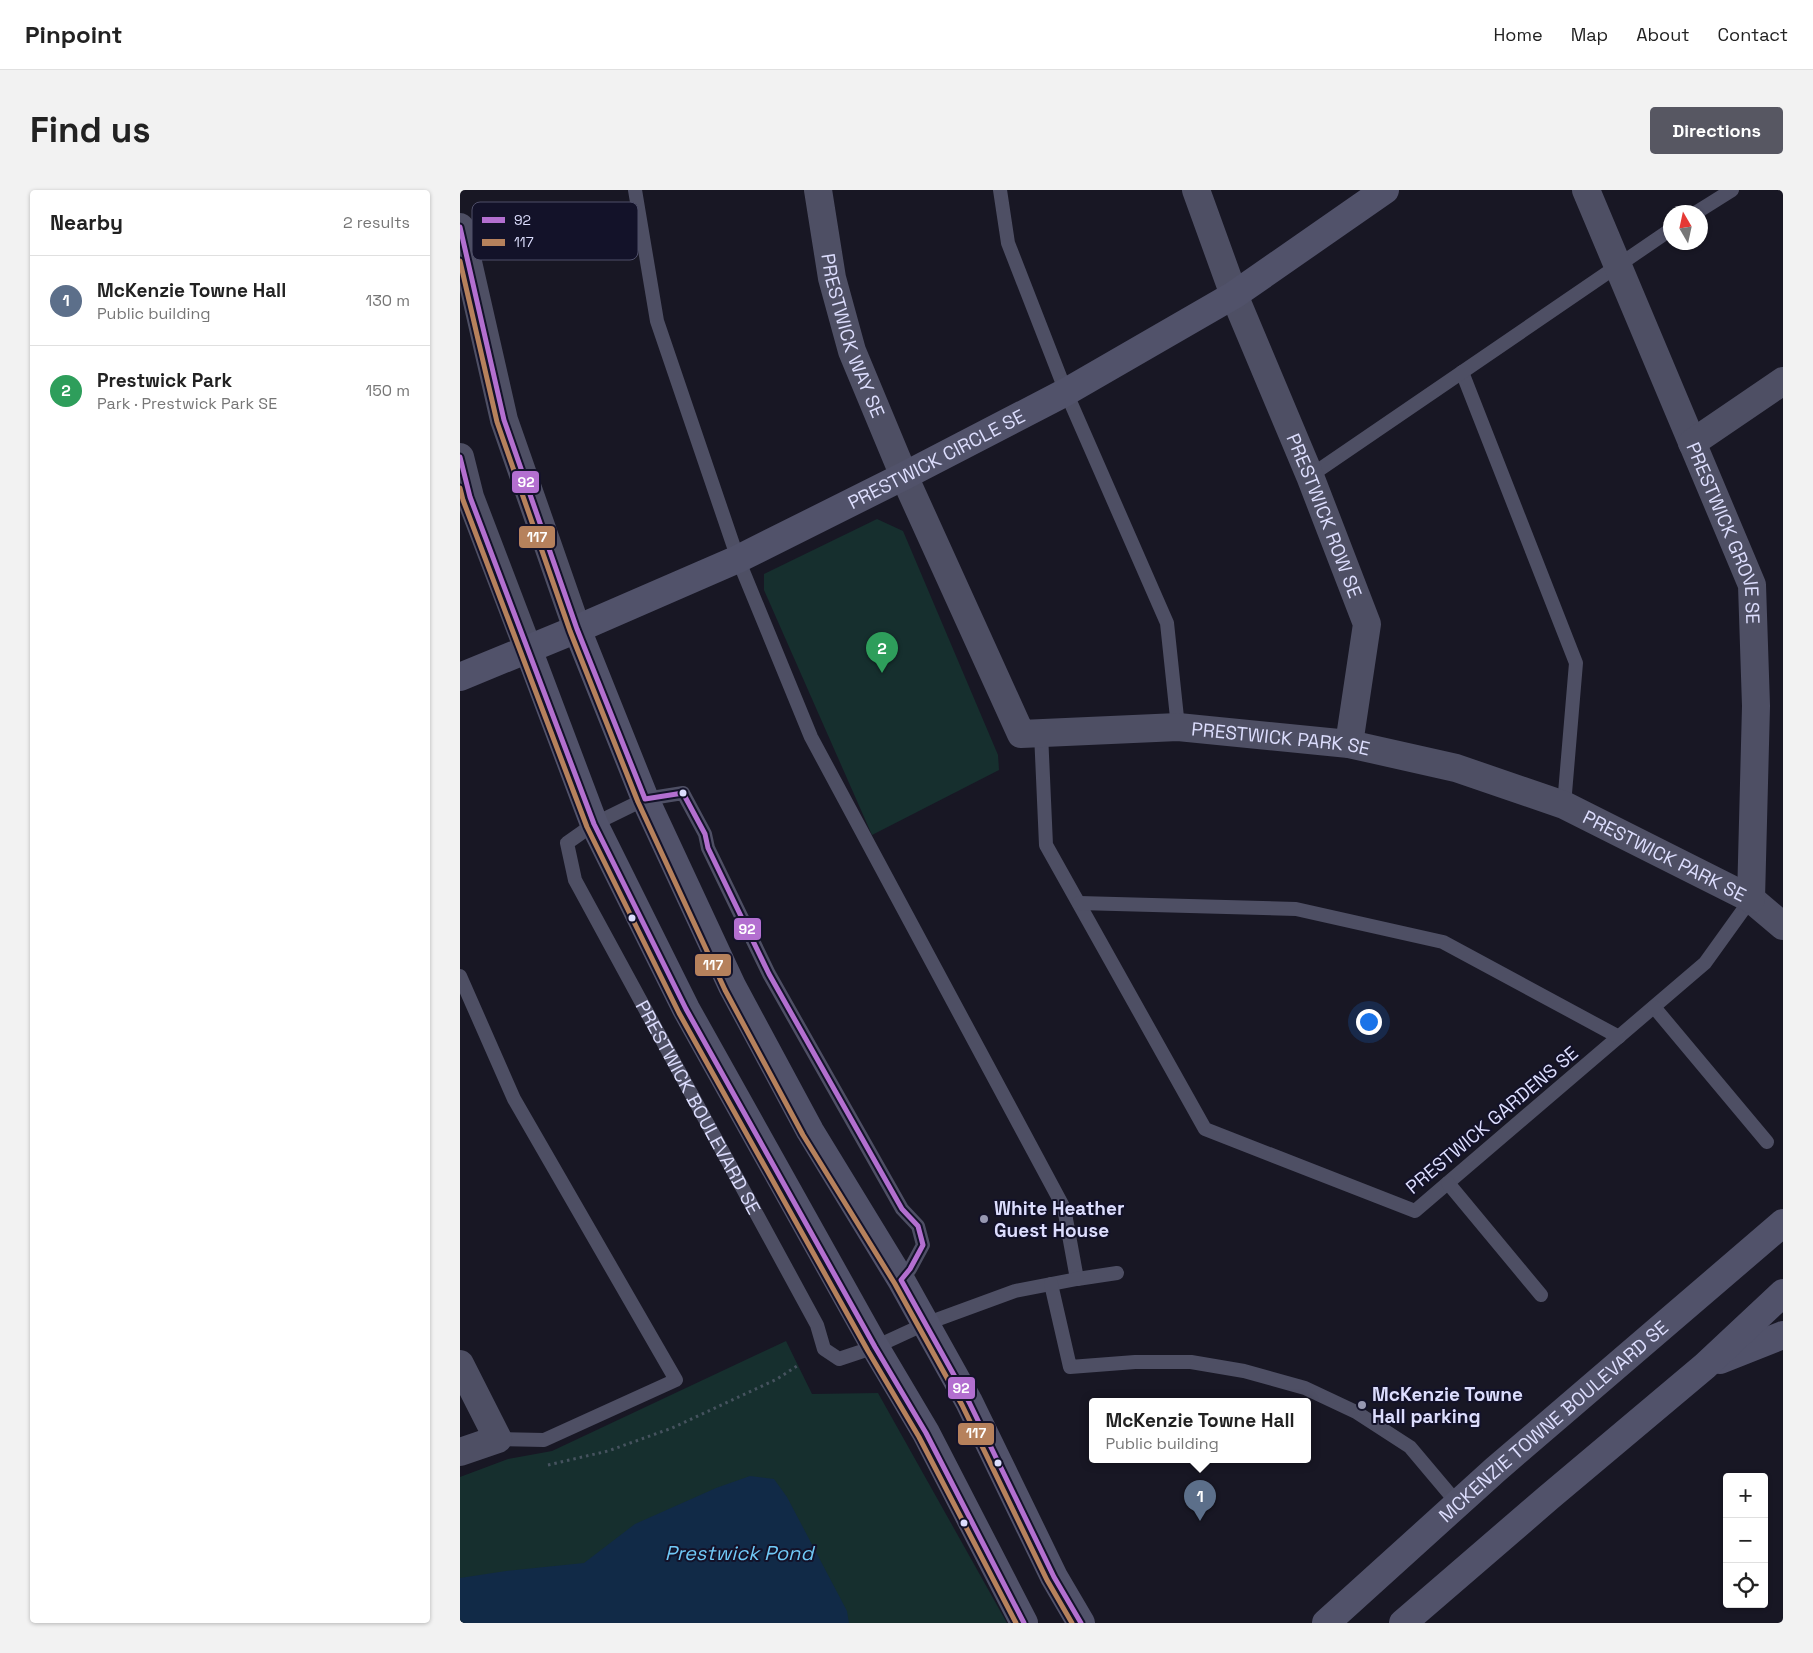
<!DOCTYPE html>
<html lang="en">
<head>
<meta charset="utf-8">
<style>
	:root { --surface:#fff; --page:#f2f2f2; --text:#222; --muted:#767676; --line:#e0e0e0; --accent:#575762 }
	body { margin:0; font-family:"Space Grotesk",sans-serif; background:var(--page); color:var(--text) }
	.controls { position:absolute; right:15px; bottom:15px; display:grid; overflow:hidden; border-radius:5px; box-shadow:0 1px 4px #0004 }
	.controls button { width:45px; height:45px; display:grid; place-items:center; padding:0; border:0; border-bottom:1px solid var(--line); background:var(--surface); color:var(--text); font:25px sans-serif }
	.compass { position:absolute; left:1203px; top:15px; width:45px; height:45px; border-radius:50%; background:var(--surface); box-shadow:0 1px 4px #0004; rotate:351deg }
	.you { position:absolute; left:908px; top:831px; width:18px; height:18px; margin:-12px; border:4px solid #fff; border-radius:50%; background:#1a73e8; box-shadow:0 0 0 8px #1a73e833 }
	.badge { display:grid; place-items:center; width:32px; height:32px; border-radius:50%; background:var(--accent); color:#fff; font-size:16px; font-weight:700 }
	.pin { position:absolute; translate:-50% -41px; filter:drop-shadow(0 1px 2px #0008) }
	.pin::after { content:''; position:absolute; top:26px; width:18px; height:15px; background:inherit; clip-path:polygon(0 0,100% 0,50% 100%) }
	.popup { position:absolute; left:629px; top:1208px; width:222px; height:65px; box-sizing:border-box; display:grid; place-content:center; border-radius:5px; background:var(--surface); filter:drop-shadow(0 1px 4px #0005); font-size:16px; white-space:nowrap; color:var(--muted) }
	.popup b { font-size:19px; color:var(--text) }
	.popup::after { content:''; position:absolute; left:50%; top:100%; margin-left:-10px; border:10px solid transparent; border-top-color:var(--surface) }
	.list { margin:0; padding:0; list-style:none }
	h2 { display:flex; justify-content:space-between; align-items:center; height:65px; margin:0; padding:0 20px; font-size:21px }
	h2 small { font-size:16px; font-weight:400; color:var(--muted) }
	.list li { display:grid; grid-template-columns:32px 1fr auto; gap:15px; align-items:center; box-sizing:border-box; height:90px; padding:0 20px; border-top:1px solid var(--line) }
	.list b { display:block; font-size:19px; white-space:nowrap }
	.list p { margin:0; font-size:16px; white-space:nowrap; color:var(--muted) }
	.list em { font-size:16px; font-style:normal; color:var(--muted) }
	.icon { flex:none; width:28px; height:28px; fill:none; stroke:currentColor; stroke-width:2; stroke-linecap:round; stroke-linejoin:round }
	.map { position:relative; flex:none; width:1323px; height:1433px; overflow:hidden; border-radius:5px }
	header { display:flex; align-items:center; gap:30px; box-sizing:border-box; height:70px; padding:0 25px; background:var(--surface); border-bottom:1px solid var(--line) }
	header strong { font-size:24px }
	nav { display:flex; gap:28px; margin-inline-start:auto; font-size:18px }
	.intro { display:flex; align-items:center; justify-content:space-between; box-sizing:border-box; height:120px; padding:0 30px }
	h1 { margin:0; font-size:35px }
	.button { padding:12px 22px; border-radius:5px; background:var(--accent); color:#fff; font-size:18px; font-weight:700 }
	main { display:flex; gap:30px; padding:0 30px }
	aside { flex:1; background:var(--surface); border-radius:5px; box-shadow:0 1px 4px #0004 }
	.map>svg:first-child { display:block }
	.green { fill:#162f2e }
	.water { fill:#112a47 }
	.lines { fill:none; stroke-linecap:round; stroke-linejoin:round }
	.path { stroke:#46535f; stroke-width:3; stroke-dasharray:2.5 4; stroke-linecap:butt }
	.lane { stroke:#4e4f64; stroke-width:14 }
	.street { stroke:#4e4f64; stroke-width:28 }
	.secondary { stroke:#51526a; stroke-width:28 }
	.bus-1-casing { stroke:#131229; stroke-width:9 }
	.bus-2-casing { stroke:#131229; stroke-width:9 }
	.bus-1 { stroke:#b36fd0; stroke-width:5 }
	.bus-2 { stroke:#b6815c; stroke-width:5 }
	.bus-dot { fill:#dcddfd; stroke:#131229; stroke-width:2 }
	.poi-dot { fill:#9798b1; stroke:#131229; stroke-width:2 }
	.labels { text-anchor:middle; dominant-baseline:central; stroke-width:4; stroke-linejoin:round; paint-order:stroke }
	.street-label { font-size:19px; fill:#dcddfd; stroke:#131229 }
	.poi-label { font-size:19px; font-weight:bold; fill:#dcddfd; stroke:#131229; text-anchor:start }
	.water-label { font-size:20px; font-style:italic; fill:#70c9f7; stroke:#131229 }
	.key { fill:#131229; stroke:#4f4f69; stroke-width:1 }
	.key-label { font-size:14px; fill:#dcddfd }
	.line-badge { stroke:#131229; stroke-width:2 }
	.badge-label { font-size:14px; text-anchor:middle; font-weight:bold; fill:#fff }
</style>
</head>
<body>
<header>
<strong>Pinpoint</strong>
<nav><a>Home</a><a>Map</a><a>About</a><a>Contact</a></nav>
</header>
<div class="intro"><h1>Find us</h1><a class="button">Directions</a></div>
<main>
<aside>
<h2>Nearby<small>2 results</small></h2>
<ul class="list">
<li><span class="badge" style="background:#5c6f8a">1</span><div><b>McKenzie Towne Hall</b><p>Public building</p></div><em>130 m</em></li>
<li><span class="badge" style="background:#2e9e5b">2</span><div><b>Prestwick Park</b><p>Park · Prestwick Park SE</p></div><em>150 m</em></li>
</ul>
</aside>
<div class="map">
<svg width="1323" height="1433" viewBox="0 0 1323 1433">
	<rect width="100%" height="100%" fill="#181724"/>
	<!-- green -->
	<g class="green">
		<path d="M417 329 443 341 538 565 539 580 412 645 304 400V384Z"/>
		<path d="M326 1151 352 1204 418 1203 547 1433H0V1287L48 1269 92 1261Z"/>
	</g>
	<!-- water -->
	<path class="water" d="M290 1286 314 1289 327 1307 387 1421 389 1433H0V1388L46 1381 124 1373 175 1334 256 1298Z"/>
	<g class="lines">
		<!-- path -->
		<path class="path" d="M88 1275 148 1261 212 1238 317 1189 337 1176"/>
		<!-- lane -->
		<g class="lane">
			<path d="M175 0 197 131 278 369 351 547 604 1018 617 1089"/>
			<path d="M540 0 548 53 606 202 707 433 718 537"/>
			<path d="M1237 22 1272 0"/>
			<path d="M1002 182 1116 473 1104 615"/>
			<path d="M850 286 1210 40"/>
			<path d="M581 543 586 655 745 939 955 1021 1245 773 1291 709"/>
			<path d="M619 713 836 719 983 752 1159 847"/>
			<path d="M0 786 54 909 216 1190 84 1250 38 1249"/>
			<path d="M1194 817 1307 952"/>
			<path d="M988 993 1081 1105"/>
			<path id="s1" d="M441 1090 450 1079 463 1055 458 1036 442 1019 309 784 248 658 245 644 223 603 185 609 134 634 107 653 115 690 357 1135 364 1159 379 1169 415 1157 465 1134 555 1101 617 1089 657 1083"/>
			<path d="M591 1094 610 1177 675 1172H731L784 1181 845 1198 896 1222 950 1257 998 1314"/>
		</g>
		<!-- street -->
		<g class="street">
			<path id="s2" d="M358 0 372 88 392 161 444 286 561 544 718 537 889 554 996 578 1104 615 1291 709 1323 736"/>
			<path id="s3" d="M736 0 774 105 850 286 907 434 889 554"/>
			<path id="s4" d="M1126 0 1292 395 1296 516 1291 709"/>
			<path d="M0 37 44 230 117 439"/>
			<path d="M1232 253 1323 191"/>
			<path d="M0 267 10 307 68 459"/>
			<path d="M0 1174 38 1249 0 1262"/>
		</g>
		<!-- secondary -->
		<g class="secondary">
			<path d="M117 439 185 609 272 796 350 941 441 1090 509 1212 594 1387 621 1433"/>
			<path d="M68 459 134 634 226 819 415 1157 466 1243 564 1433"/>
			<path id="s5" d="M0 487 117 439 278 369 444 286 606 202 774 105 925 0"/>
			<path d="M1260 1170 1323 1145"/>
			<path id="s6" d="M866 1433 1035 1280 1323 1033"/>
			<path d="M943 1433 1088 1308 1245 1176 1323 1103"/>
		</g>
		<defs>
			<g id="bus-1">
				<path d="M0 37 44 230 117 439 185 609 223 603 245 644 248 658 309 784 442 1019 458 1036 463 1055 450 1079 441 1090 509 1212 594 1387 621 1433"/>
				<path d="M0 267 10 307 134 634 226 819 415 1157 466 1243 564 1433"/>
			</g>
			<g id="bus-2">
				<path d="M0 71 37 232 110 441 178 612 265 800 343 945 435 1094 502 1215 587 1390 612 1433"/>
				<path d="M0 298 3 310 127 637 219 823 408 1161 459 1247 556 1433"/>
			</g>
		</defs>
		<!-- bus-1 casing -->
		<use href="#bus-1" class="bus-1-casing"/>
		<!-- bus-2 casing -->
		<use href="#bus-2" class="bus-2-casing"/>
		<!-- bus-1 -->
		<use href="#bus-1" class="bus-1"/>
		<!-- bus-2 -->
		<use href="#bus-2" class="bus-2"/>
	</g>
	<!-- markers -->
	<g class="bus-dot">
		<circle cx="223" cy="603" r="4.5"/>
		<circle cx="172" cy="728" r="4.5"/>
		<circle cx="538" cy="1273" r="4.5"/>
		<circle cx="504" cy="1333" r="4.5"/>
	</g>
	<g class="poi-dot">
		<circle cx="524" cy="1029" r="5"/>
		<circle cx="902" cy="1215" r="5"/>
	</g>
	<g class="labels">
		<!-- street labels -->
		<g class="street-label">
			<text stroke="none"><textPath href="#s2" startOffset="150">PRESTWICK WAY SE</textPath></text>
			<text stroke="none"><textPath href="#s5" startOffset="524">PRESTWICK CIRCLE SE</textPath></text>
			<text stroke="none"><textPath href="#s3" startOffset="350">PRESTWICK ROW SE</textPath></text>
			<text stroke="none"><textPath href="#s4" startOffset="371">PRESTWICK GROVE SE</textPath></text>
			<text stroke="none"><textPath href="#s2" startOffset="844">PRESTWICK PARK SE</textPath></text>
			<text stroke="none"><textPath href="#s2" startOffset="1249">PRESTWICK PARK SE</textPath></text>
			<text stroke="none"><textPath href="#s1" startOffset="980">PRESTWICK BOULEVARD SE</textPath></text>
			<text transform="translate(1032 930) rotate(-40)">PRESTWICK GARDENS SE</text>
			<text stroke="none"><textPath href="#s6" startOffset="304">MCKENZIE TOWNE BOULEVARD SE</textPath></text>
		</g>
		<!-- poi labels -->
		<g class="poi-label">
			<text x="534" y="1018">White Heather<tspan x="534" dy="22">Guest House</tspan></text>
			<text x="912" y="1204">McKenzie Towne<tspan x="912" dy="22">Hall parking</tspan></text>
		</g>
		<!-- water labels -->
		<g class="water-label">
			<text x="279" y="1363">Prestwick Pond</text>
		</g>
	</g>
	<!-- legend -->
	<rect x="12" y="12" width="166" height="58" rx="8" class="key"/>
	<rect x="22" y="27" width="23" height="6" fill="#b36fd0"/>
	<rect x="22" y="49" width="23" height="7" fill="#b6815c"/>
	<g class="key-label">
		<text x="54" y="35">92</text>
		<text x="54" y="57">117</text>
	</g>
	<g class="line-badge">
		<rect x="51" y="280" width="29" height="24" rx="5" fill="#b36fd0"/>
		<rect x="58" y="335" width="38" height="24" rx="5" fill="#b6815c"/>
		<rect x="273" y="727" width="29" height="24" rx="5" fill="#b36fd0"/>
		<rect x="234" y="763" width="38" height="24" rx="5" fill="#b6815c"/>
		<rect x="487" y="1186" width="29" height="24" rx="5" fill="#b36fd0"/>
		<rect x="497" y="1232" width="38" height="24" rx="5" fill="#b6815c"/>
	</g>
	<g class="badge-label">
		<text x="66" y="297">92</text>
		<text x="77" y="352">117</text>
		<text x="287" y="744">92</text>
		<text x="253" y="780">117</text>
		<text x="501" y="1203">92</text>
		<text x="516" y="1248">117</text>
	</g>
</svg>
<div class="controls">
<button>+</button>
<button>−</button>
<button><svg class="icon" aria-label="locate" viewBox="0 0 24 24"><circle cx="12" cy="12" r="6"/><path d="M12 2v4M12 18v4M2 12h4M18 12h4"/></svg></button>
</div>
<svg class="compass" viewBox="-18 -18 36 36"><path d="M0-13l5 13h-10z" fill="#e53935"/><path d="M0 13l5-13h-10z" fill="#767676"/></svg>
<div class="you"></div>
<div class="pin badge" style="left:740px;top:1331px;background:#5c6f8a">1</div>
<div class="popup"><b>McKenzie Towne Hall</b>Public building</div>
<div class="pin badge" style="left:422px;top:483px;background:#2e9e5b">2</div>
</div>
</main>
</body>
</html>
